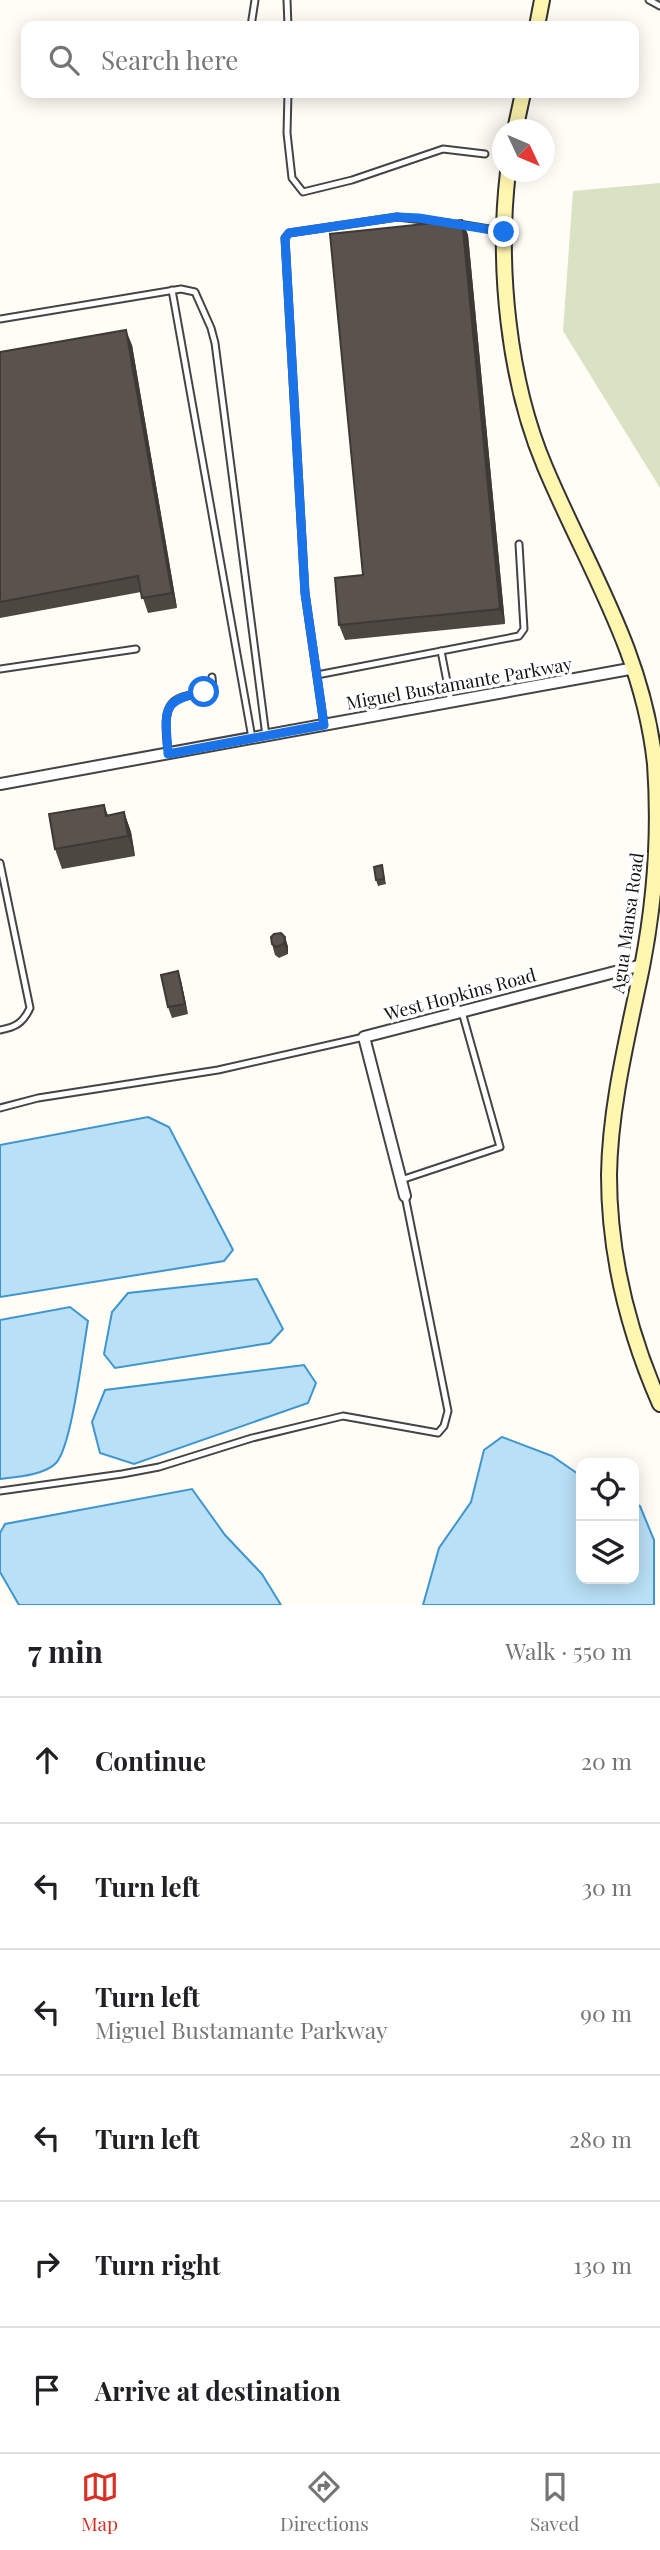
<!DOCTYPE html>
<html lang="en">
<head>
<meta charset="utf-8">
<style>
	:root { --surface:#fff; --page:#f6f6f6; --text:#202124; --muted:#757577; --line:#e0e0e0; --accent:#d93025 }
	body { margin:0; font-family:"Playfair Display",serif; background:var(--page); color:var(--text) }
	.controls { position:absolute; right:21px; bottom:21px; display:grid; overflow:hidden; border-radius:14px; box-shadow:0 4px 18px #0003 }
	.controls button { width:63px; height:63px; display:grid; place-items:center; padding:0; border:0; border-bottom:2px solid var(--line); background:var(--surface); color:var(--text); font:35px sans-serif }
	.compass { position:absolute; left:492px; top:119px; width:63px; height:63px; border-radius:50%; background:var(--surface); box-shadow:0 4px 18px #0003; rotate:134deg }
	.stop { position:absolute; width:21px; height:21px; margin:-16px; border:5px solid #1a73e8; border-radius:50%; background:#fff }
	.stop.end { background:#1a73e8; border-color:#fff; box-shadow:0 2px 7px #0008 }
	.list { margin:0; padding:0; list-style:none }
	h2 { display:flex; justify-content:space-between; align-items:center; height:91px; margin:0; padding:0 28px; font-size:30px }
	h2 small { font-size:23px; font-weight:400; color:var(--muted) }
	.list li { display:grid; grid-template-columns:46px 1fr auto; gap:21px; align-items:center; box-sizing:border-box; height:126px; padding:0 28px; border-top:2px solid var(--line) }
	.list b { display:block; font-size:26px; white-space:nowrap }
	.list p { margin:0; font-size:23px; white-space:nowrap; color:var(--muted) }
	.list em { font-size:23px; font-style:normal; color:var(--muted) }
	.icon { flex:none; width:38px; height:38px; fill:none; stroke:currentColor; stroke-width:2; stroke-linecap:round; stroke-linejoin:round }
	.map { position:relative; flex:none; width:660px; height:1605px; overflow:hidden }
	.search { position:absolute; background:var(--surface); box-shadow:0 4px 18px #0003; left:21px; right:21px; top:21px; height:77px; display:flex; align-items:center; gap:18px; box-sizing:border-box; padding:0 24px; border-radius:14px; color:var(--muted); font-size:26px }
	.sheet { height:847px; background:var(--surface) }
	nav { display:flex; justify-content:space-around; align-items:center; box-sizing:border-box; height:98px; border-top:2px solid var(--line); background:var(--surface); font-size:19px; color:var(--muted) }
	nav a { display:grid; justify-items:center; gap:4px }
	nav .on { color:var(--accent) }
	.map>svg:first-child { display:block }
	.cemetery { fill:#d9e3c4 }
	.water { fill:#b9e0f7; stroke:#3f96cf; stroke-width:2 }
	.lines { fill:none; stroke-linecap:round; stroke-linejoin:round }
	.lane-casing { stroke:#444; stroke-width:9 }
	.street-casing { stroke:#444; stroke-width:14 }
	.secondary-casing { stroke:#333; stroke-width:18 }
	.lane { stroke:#fff; stroke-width:5 }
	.street { stroke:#fff; stroke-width:10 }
	.secondary { stroke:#fff6b0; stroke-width:14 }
	.wall { fill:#4d4742 }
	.shaded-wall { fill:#3f3936 }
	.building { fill:#5a524d; stroke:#3f3936; stroke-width:2 }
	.route { stroke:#1a73e8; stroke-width:9 }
	.labels { text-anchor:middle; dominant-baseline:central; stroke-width:7; stroke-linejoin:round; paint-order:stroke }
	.street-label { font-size:18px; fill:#111; stroke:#fff }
</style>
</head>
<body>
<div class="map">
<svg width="660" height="1605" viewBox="0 0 660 1605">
	<rect width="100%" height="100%" fill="#fffdf5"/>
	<!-- cemetery -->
	<path class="cemetery" d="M660 183V488L563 331 573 191Z"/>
	<!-- water -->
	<g class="water">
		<path d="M148 1117 169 1127 233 1250 224 1261 0 1297V1145Z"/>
		<path d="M257 1279 283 1329 270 1343 115 1368 104 1354 112 1312 128 1293Z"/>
		<path d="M70 1307 88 1321C83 1348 72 1446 56 1463 45 1475 16 1477 0 1479V1320Z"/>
		<path d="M304 1365 316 1383 308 1403 134 1464 100 1453 92 1422 105 1390Z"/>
		<path d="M502 1437 552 1456 581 1476V1579H634V1503L640 1506 654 1540V1605H423L439 1548 471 1502 484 1450Z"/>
		<path d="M192 1489 225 1535 262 1574 281 1605H19L0 1572V1533L5 1524Z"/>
	</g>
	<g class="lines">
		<defs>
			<g id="lane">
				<path d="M287 0 288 26"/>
				<path d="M649 0 660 6"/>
				<path d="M251 26 255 0"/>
				<path d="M288 93 287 133 292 178 303 192 352 180 443 149 485 154"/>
				<path d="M459 224 501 231"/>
				<path d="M172 290 252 738"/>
				<path d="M0 319 181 289 195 292 211 328 215 343 266 736"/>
				<path d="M441 651 451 702"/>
				<path d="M0 669 136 649"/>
				<path d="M317 675 519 636 524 629 519 544"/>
				<path d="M324 725 305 593 285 238 289 233 397 217 449 223"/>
				<path d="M168 754C167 736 160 705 180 698 191 694 202 693 213 689L212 677"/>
				<path d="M0 863 30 1008C23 1023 16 1027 0 1030"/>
				<path d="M0 1108 38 1098 218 1070 364 1037"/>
				<path d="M401 1180 500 1147 462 1012"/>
				<path d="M0 1491 122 1474 159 1467 252 1438 343 1416 438 1433 444 1426 448 1411 405 1196"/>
			</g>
			<g id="street">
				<path d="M0 784 635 668"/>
				<path d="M405 1196 364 1037 642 965"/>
			</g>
			<g id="secondary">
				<path d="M537 26 542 0"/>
				<path d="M515 130 523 93"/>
				<path d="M508 172C497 265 508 380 545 467 588 569 643 651 655 764 660 833 655 900 642 967 628 1035 610 1106 609 1175 609 1256 628 1331 660 1404"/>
			</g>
		</defs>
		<!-- lane casing -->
		<use href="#lane" class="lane-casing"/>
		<!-- street casing -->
		<use href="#street" class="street-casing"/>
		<!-- secondary casing -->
		<use href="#secondary" class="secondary-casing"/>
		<!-- lane -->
		<use href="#lane" class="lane"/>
		<!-- street -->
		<use href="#street" class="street"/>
		<!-- secondary -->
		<use href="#secondary" class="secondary"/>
	</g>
	<!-- wall -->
	<g class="wall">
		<path d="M462 220 468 235 505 624 345 640 339 625 363 575Z"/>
		<path d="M132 345 177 608 148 613 141 592 0 618V352Z"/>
		<path d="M104 805 108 815 124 812 131 832 135 856 62 869 55 849Z"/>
		<path d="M382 865 386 884 378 886 376 880Z"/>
		<path d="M285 937 288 947V954L279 958 275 955 272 944Z"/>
		<path d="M181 981 188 1014 172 1018 168 1007Z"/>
	</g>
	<!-- shaded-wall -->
	<g class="shaded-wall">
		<path d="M462 220 468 235 505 624 500 609Z"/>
		<path d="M126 330 132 345 177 608 172 593Z"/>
		<path d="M124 812 131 832 135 856 128 836Z"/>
		<path d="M285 937 288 947V954L284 944Z"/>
		<path d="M178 971 181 981 188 1014 185 1004Z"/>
	</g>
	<!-- building -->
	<g class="building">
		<path d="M462 220 500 609 339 625 335 578 363 575 330 234Z"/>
		<path d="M126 330 172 593 142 598 138 576 0 602V352Z"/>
		<path d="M104 805 106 816 124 812 128 836 55 849 49 814Z"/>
		<path d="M382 865 384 879 376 880 374 867Z"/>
		<path d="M281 933 285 937 284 944 276 947 272 944 271 937 274 934Z"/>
		<path d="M178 971 185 1004 168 1007 161 975Z"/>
	</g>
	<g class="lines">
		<!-- route -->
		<path class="route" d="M204 692C158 700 166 713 168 754L324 725 305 593 285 238 289 233 397 217 419 218 504 232"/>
	</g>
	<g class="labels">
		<!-- street labels -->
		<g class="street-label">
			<text transform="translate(459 683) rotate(-10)">Miguel Bustamante Parkway</text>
			<text transform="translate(627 923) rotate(-82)">Agua Mansa Road</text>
			<text transform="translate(460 994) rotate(-15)">West Hopkins Road</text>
		</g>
	</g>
</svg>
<div class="controls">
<button><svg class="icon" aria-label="locate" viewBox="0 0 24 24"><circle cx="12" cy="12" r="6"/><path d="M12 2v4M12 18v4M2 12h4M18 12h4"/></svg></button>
<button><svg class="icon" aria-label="layers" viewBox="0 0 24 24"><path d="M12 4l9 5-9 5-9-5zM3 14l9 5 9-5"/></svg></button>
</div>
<svg class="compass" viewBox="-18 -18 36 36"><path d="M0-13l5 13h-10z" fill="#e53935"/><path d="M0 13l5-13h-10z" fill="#757577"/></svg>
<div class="stop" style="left:204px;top:692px"></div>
<div class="stop end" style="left:504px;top:232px"></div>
<div class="search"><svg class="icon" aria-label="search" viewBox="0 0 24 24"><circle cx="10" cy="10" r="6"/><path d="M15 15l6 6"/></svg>Search here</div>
</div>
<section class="sheet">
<h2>7 min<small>Walk · 550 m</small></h2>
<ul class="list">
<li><svg class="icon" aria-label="ahead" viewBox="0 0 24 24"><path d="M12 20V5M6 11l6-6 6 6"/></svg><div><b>Continue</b></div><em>20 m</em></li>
<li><svg class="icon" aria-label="left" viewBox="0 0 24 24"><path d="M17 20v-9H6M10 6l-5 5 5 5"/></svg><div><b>Turn left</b></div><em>30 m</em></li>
<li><svg class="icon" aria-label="left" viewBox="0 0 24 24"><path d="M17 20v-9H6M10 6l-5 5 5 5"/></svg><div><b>Turn left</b><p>Miguel Bustamante Parkway</p></div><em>90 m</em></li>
<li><svg class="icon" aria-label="left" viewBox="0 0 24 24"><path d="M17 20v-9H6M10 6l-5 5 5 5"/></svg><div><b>Turn left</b></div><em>280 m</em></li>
<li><svg class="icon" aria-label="right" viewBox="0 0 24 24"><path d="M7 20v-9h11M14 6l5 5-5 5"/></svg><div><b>Turn right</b></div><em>130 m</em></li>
<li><svg class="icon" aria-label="arrive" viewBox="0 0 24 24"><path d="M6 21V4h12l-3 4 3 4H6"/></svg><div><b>Arrive at destination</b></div></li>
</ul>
</section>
<nav>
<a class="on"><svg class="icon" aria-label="map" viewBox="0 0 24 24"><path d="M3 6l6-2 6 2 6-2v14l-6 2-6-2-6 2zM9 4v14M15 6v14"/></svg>Map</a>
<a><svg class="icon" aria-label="directions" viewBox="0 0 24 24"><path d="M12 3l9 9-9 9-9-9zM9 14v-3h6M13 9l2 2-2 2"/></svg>Directions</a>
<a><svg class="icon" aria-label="saved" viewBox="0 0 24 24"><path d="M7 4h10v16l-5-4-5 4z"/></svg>Saved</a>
</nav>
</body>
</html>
